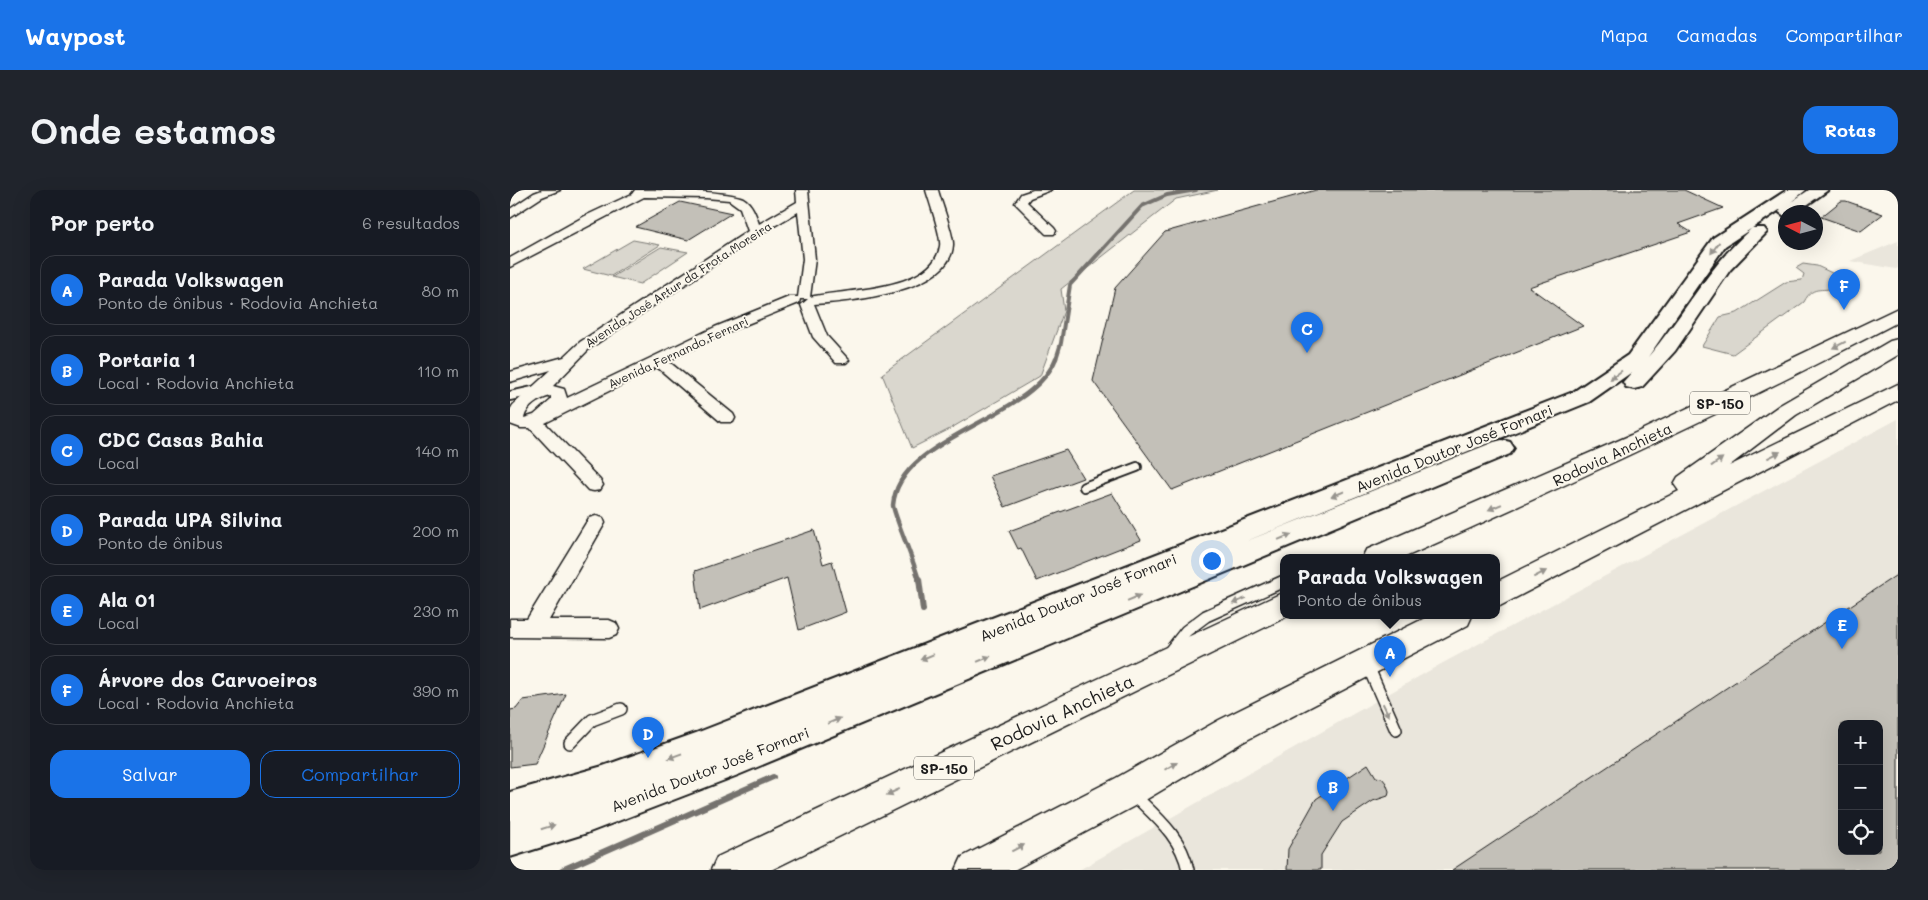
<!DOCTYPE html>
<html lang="pt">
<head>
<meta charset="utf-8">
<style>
	:root { --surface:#171b24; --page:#20242c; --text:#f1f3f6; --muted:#9ea1a6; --line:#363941; --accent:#1a73e8 }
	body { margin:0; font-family:Mali,sans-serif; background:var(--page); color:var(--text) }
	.controls { position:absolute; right:15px; bottom:15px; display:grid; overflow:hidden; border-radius:10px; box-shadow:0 5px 20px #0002 }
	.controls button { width:45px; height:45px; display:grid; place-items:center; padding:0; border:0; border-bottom:1px solid var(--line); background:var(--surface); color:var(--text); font:25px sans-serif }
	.compass { position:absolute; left:1268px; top:15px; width:45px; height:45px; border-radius:50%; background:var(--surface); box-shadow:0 5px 20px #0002; rotate:276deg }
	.you { position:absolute; left:701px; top:370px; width:18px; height:18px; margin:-12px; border:4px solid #fff; border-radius:50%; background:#1a73e8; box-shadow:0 0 0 8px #1a73e833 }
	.badge { display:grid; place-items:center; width:32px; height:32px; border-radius:50%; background:var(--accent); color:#fff; font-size:16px; font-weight:700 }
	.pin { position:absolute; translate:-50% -41px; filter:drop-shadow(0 1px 2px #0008) }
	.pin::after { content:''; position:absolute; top:26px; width:18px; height:15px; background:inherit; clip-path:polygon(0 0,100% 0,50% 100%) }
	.popup { position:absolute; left:770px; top:364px; width:220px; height:65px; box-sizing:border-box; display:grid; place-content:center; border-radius:10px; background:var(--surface); filter:drop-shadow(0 1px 4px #0005); font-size:16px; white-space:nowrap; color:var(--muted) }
	.popup b { font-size:19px; color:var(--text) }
	.popup::after { content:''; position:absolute; left:50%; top:100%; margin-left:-10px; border:10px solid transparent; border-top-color:var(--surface) }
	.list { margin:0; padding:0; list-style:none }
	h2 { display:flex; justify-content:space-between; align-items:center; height:65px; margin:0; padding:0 20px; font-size:21px }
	h2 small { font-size:16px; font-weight:400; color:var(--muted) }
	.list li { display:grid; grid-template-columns:32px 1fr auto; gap:15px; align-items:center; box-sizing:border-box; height:70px; margin:0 10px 10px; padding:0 10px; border:1px solid var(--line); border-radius:15px }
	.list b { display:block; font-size:19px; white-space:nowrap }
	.list p { margin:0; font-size:16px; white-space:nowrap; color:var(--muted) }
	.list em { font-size:16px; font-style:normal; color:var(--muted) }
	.actions { display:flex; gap:10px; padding:15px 20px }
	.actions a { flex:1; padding:11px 0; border:1px solid var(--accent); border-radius:15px; text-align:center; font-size:18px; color:var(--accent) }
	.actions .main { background:var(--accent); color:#fff }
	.icon { flex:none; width:28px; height:28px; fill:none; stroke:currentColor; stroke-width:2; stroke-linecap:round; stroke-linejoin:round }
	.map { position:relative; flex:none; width:1388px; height:680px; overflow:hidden; border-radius:15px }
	header { display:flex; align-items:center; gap:30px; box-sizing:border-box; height:70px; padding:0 25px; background:var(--accent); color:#fff }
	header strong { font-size:24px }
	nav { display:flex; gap:28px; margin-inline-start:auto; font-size:18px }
	.intro { display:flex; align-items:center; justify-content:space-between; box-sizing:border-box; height:120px; padding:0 30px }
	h1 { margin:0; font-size:35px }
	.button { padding:12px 22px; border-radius:15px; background:var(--accent); color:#fff; font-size:18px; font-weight:700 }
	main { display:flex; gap:30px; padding:0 30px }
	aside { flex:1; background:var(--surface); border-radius:15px; box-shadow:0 5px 20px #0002 }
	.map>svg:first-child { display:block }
	.built { fill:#eae6dc; fill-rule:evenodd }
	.green { fill:#dad7ce; stroke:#7b7a75 }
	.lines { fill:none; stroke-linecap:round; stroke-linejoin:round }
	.stream-far2 { stroke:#74726e; stroke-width:4 }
	.stream-far1 { stroke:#74726e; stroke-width:4.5 }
	.stream { stroke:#74726e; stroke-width:6 }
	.building { fill:#c3c0b8; stroke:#1c1c1c; fill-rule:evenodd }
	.lane-far1-casing { stroke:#1c1c1c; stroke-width:12 }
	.lane-casing { stroke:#1c1c1c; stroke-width:14 }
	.street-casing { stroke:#1c1c1c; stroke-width:3 }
	.secondary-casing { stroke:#1c1c1c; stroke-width:4 }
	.highway-casing { stroke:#1c1c1c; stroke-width:3 }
	.lane-far1 { stroke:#fbf7ec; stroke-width:8 }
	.lane { stroke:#fbf7ec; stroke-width:11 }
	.street { fill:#fbf7ec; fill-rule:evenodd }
	.secondary { fill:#fbf7ec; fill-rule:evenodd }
	.highway { fill:#fbf7ec; fill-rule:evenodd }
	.oneway { fill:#97948e }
	.labels { text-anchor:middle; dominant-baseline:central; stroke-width:4; stroke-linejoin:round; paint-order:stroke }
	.far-street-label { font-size:12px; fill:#1c1c1c; stroke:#fbf7ec }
	.shield { fill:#fbf7ec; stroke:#5f5e5a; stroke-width:1 }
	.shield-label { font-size:14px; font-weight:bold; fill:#1c1c1c }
	.street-label { font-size:15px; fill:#1c1c1c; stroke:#fbf7ec }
	.near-street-label { font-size:18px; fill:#1c1c1c; stroke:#fbf7ec }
</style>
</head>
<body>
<header>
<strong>Waypost</strong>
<nav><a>Mapa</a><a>Camadas</a><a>Compartilhar</a></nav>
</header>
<div class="intro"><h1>Onde estamos</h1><a class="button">Rotas</a></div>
<main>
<aside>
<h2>Por perto<small>6 resultados</small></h2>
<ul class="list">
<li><span class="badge">A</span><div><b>Parada Volkswagen</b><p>Ponto de ônibus · Rodovia Anchieta</p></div><em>80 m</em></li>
<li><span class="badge">B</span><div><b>Portaria 1</b><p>Local · Rodovia Anchieta</p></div><em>110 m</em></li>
<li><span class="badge">C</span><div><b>CDC Casas Bahia</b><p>Local</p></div><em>140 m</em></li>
<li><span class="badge">D</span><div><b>Parada UPA Silvina</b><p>Ponto de ônibus</p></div><em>200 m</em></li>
<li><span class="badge">E</span><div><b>Ala 01</b><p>Local</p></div><em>230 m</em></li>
<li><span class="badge">F</span><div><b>Árvore dos Carvoeiros</b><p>Local · Rodovia Anchieta</p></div><em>390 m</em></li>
</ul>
<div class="actions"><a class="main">Salvar</a><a>Compartilhar</a></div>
</aside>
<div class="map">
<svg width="1388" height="680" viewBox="0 0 1388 680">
	<rect width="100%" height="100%" fill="#fbf7ec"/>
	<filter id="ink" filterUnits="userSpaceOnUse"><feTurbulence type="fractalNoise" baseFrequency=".02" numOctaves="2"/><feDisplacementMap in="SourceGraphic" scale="10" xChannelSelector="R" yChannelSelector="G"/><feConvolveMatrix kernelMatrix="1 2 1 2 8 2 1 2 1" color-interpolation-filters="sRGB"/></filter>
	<g filter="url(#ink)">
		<!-- built -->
		<g class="built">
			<path d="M1388 51V78L1386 79 1340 71Z"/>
			<path d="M1388 229V680H569L931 474ZM1332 534H1369V661H1332Z"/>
		</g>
		<!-- green -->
		<g class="green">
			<path d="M624 0H708L666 9 551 99 554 121 530 186 438 240 402 258 372 184Z"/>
			<path d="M123 50 150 55 101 86 73 79Z"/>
			<path d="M151 57 178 62 130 94 102 87Z"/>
			<path d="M1293 74 1307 76 1322 83 1328 95C1314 105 1304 92 1294 112L1223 164 1192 156 1210 127 1227 123 1276 92 1292 90 1294 84 1286 78Z"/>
		</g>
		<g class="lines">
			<!-- stream-far2 -->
			<path class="stream-far2" d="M546 169 551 153 560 95 632 16 657 5 686 0"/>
			<!-- stream-far1 -->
			<path class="stream-far1" d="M409 391C406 376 383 323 383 315 389 245 523 230 546 168"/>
			<!-- stream -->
			<g class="stream">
				<path d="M409 389 413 420"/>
				<path d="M52 680 263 587"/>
			</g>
		</g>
		<!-- building -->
		<g class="building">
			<path d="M806 0H1174L1213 18 1168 34 1181 42 1019 97 1073 136 662 300 583 191 605 98 655 42Z"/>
			<path d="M1331 11H1336L1373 24 1351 41 1311 27Z"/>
			<path d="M170 12 222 23 178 50 125 37Z"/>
			<path d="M556 260 573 288 495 317 480 286Z"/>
			<path d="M602 303 631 350 527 391 511 358 508 359 499 341Z"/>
			<path d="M304 340 313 374 322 371 336 422 289 440 277 388 190 420 185 381Z"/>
			<path d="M1388 384V680H942ZM1332 534H1369V661H1332Z"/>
			<path d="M56 504 25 574 0 577V520L6 519 13 510Z"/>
			<path d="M858 574 866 587 872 588 876 593 879 601 878 606 863 611 832 632 811 665V680H777L778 659 806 609Z"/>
		</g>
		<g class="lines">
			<defs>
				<g id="lane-far1">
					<path d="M0 206 27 200"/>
					<path d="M574 297 627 277"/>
				</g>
				<g id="lane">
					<path d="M661 460 676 441 696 426 774 391"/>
					<path d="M857 474 886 540"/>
					<path d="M60 553 82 530 111 519"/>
					<path d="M623 604C646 627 671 646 678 680"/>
				</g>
				<g id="street">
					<path d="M32 0H50L32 7 0 28V19L24 3Z"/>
					<path d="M125 0C152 0 211 0 233 8 242 13 246 25 249 34L287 12 286 0H298L305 69 300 107C333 99 423 102 430 56 432 47 419 11 416 0H428C431 12 444 45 443 55 441 102 338 112 304 114L317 146 336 167 339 170 336 173H326L303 147 291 115 298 109H290L289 113 215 143 158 171 223 224 225 228 223 232H211L147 177 35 233 90 290 93 295 90 300 84 301 78 300 20 238H11L0 234V220L3 215 41 180 0 192V182L54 167 70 152 238 41 230 18 219 10 196 8 134 7 0 77V68L75 26 122 4ZM288 22 293 69 288 107H279L205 137 57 208 54 199 43 196 80 158 249 45ZM41 206V210L24 225 14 228C17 216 29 209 41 206Z"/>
					<path d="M523 0H541L520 8 517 12 544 38 546 41 544 44H536L505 13 511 4Z"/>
					<path d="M86 326 93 328 95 333 39 430H99L106 433 109 439 106 445 99 448 0 447V429H17L79 328Z"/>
				</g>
				<path id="secondary" d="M1277 0H1296L1281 12 1299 0H1318L1287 22H1276V27L1269 22 1271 19 1215 56 1138 167C1174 125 1199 75 1242 38H1254L1257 42 1220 80 1165 161 1132 197 1124 199 1116 197 1113 192 1122 182 1079 212 734 352 984 252 992 250 1000 252 1004 258 1000 264 228 585 77 643 0 667V602L93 576 186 543 1063 202 1118 165 1203 48Z"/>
				<g id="highway">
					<path d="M1388 118V132C1226 217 1060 294 893 368H852L856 360 1121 245Z"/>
					<path d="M1388 149V165L1286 225 1219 276 1388 194V210L986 418V392L1169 301 1164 294 1168 287 1270 215 1380 151Z"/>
					<path d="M774 402V426H778L261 680H201L207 667Z"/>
					<path d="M919 426H962L958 435 733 552 632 612 504 680H446L452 667 606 588 709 530Z"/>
				</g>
			</defs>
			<!-- lane-far1 casing -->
			<use href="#lane-far1" class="lane-far1-casing"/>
			<!-- lane casing -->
			<use href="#lane" class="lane-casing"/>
			<!-- street casing -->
			<use href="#street" class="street-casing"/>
			<!-- secondary casing -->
			<use href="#secondary" class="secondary-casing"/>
			<!-- highway casing -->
			<use href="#highway" class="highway-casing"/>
			<!-- lane-far1 -->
			<use href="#lane-far1" class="lane-far1"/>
			<!-- lane -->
			<use href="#lane" class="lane"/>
			<!-- street -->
			<use href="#street" class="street"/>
			<!-- secondary -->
			<use href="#secondary" class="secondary"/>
			<!-- highway -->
			<use href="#highway" class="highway"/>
		</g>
		<!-- one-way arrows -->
		<defs><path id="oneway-solid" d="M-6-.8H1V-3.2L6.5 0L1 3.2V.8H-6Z" transform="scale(1.25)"/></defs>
		<g class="oneway">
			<use href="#oneway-solid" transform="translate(1205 58) rotate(126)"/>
			<use href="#oneway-solid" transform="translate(1329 155) rotate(154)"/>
			<use href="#oneway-solid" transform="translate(1106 185) rotate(143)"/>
			<use href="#oneway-solid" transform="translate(1264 265) rotate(-27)"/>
			<use href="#oneway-solid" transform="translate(1207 272) rotate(-36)"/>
			<use href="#oneway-solid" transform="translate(828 304) rotate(158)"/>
			<use href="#oneway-solid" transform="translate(985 317) rotate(157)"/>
			<use href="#oneway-solid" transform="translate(775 347) rotate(-22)"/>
			<use href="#oneway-solid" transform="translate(1030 384) rotate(-27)"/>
			<use href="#oneway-solid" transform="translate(624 408) rotate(-23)"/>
			<use href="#oneway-solid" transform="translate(729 411) rotate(157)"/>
			<use href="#oneway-solid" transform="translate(417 467) rotate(158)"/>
			<use href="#oneway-solid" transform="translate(474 469) rotate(-22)"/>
			<use href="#oneway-solid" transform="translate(876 520) rotate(64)"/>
			<use href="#oneway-solid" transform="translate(324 531) rotate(-23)"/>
			<use href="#oneway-solid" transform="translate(165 566) rotate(160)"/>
			<use href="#oneway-solid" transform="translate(661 576) rotate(-30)"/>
			<use href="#oneway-solid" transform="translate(383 602) rotate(155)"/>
			<use href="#oneway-solid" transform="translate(38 637) rotate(-17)"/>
			<use href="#oneway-solid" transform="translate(508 658) rotate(-27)"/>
		</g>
	</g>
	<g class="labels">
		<!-- far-street labels -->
		<g class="far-street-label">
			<text transform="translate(168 94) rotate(-33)">Avenida José Artur da Frota Moreira</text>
			<text transform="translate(168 162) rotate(-25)">Avenida Fernando Ferrari</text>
		</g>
		<!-- shield labels -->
		<g class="shield">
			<rect x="1180" y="201.5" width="60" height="23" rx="4"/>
			<rect x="404" y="566.5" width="60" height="23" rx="4"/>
		</g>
		<g class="shield-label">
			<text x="1210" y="213">SP-150</text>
			<text x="434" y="578">SP-150</text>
		</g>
		<!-- street labels -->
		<g class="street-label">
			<text transform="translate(944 258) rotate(-22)">Avenida Doutor José Fornari</text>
			<text transform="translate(1102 264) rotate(-25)">Rodovia Anchieta</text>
			<text transform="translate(568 407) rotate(-22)">Avenida Doutor José Fornari</text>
			<text transform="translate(200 579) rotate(-21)">Avenida Doutor José Fornari</text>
		</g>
		<!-- near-street labels -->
		<g class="near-street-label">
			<text transform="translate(552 522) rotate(-25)">Rodovia Anchieta</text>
		</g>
	</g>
</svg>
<div class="controls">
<button>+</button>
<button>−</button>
<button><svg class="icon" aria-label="locate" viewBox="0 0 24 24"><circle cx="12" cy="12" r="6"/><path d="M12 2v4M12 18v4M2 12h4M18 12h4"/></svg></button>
</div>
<svg class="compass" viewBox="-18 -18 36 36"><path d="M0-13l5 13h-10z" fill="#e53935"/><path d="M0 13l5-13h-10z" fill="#9ea1a6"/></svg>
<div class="you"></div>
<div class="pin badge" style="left:880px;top:487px">A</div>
<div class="popup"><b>Parada Volkswagen</b>Ponto de ônibus</div>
<div class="pin badge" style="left:823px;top:621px">B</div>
<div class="pin badge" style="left:797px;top:163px">C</div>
<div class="pin badge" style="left:138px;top:568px">D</div>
<div class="pin badge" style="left:1332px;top:459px">E</div>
<div class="pin badge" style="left:1334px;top:120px">F</div>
</div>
</main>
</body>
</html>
